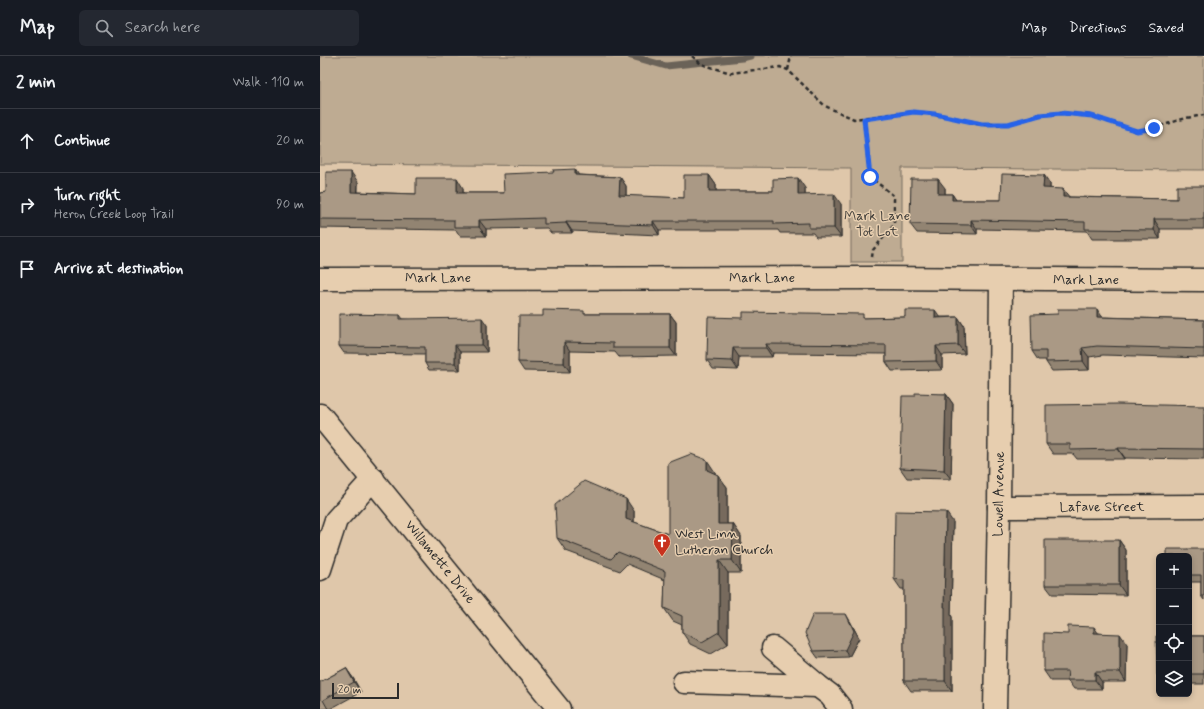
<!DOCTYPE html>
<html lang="en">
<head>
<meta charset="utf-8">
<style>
	:root { --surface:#171b24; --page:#242831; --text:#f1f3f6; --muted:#9ea1a6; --line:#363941 }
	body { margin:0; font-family:Mynerve,sans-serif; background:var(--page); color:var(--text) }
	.controls { position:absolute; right:12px; bottom:12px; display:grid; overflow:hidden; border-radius:6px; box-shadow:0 2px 6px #0003 }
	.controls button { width:36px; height:36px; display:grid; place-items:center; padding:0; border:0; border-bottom:1px solid var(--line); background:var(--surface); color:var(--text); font:20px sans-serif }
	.scale { position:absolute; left:12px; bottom:10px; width:67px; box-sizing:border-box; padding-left:4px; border:2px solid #2b2b2b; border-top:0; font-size:11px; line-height:14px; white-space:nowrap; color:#2b2b2b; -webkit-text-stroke:3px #e7ceaf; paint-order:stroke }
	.stop { position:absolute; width:12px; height:12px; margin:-9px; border:3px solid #2563eb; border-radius:50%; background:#fff }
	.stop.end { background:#2563eb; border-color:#fff; box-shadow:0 1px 4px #0008 }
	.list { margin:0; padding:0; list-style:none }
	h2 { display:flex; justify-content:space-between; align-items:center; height:52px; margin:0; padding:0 16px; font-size:17px }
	h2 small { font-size:13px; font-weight:400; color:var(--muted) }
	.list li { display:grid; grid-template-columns:26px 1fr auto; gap:12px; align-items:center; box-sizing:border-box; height:64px; padding:0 16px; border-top:1px solid var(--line) }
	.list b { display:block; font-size:15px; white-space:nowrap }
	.list p { margin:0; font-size:13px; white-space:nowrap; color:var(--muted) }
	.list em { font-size:13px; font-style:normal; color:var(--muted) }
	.icon { flex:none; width:22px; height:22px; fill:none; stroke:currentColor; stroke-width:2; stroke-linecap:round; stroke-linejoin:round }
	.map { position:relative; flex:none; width:884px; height:653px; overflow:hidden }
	header { display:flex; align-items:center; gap:24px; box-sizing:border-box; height:56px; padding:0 20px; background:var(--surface); border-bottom:1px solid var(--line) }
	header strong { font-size:19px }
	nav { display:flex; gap:22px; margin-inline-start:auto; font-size:14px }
	.search { width:280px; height:36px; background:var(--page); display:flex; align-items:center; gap:10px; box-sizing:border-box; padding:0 14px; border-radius:6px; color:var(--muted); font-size:15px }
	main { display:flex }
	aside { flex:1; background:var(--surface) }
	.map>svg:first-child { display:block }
	.green { fill:#beab92; stroke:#746b5e }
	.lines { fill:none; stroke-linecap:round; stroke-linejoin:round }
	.stream { stroke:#6b6258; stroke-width:7 }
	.minor-casing { stroke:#2b2b2b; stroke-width:25 }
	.major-casing { stroke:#2b2b2b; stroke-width:25 }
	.path { stroke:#2b2b2b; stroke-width:2.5; stroke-dasharray:4 3; stroke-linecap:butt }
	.minor { stroke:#e7ceaf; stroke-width:22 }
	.major { stroke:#e7ceaf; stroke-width:22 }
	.wall { fill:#928472; stroke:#2b2b2b }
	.shaded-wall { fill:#776b5d; stroke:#2b2b2b }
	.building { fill:#aa9985; stroke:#2b2b2b }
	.route { stroke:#2563eb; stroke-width:5 }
	.labels { text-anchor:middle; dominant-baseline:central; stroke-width:3; stroke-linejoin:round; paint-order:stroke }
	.park-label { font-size:14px; fill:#413e3a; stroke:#e7ceaf }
	.street-label { font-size:14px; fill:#2b2b2b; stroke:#e7ceaf }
	.poi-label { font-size:14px; fill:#2b2b2b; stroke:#e7ceaf; text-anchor:start }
</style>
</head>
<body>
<header>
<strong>Map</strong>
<div class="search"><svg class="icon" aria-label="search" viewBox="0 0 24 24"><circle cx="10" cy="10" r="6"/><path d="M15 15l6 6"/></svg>Search here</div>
<nav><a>Map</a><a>Directions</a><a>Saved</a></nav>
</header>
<main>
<aside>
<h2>2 min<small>Walk · 110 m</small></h2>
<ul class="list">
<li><svg class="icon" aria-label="ahead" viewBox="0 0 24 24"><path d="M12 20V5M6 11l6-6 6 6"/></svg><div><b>Continue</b></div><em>20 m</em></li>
<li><svg class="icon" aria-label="right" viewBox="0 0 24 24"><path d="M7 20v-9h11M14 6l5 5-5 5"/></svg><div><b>Turn right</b><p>Heron Creek Loop Trail</p></div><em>90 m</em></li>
<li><svg class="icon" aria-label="arrive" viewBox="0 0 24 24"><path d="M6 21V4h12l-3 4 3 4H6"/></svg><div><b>Arrive at destination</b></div></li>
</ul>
</aside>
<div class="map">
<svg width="884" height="653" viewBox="0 0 884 653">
	<rect width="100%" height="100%" fill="#dfc7aa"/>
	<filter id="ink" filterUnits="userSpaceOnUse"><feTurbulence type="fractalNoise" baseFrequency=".025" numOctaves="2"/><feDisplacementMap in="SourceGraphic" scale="8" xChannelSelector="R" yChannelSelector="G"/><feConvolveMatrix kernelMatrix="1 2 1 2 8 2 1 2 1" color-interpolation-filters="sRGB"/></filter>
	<g filter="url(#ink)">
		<!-- green -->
		<path class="green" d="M0 0H884V114L582 112V206H531V112L0 108Z"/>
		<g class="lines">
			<!-- stream -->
			<path class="stream" d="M311 0 346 10 422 2 430 0"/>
			<defs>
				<g id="minor">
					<path d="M0 223 552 222 884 224"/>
					<path d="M679 451 884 450"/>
					<path d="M0 513 16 464 53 423"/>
					<path d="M453 592 498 630 510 639 521 653"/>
					<path d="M364 626 498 630"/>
					<path d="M675 653 679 451 681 223"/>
				</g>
				<path id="major" d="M0 359 239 653"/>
			</defs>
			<!-- minor casing -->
			<use href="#minor" class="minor-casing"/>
			<!-- major casing -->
			<use href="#major" class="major-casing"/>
			<!-- path -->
			<g class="path">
				<path d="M372 0 381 8 411 17 460 11 468 14 505 50 534 63 594 56 615 58 662 68H688L720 59 741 57 772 60 817 75 834 72 866 62 884 59"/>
				<path d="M468 14 471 0"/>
				<path d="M544 63 550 121 574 140V169L553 194 552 201"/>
			</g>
			<!-- minor -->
			<use href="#minor" class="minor"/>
			<!-- major -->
			<use href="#major" class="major"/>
		</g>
		<!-- wall -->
		<g class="wall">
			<path d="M259 119 300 121 306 130V140L364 142 389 119 396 129V135H453L485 132V139L521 148V181H496L493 177H460L458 174H339V179L252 175V177H231L227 172 166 173V180H140L136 174 0 172V137L6 136 38 126V136L96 138 143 132V137H184Z"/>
			<path d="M724 119 730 128V133L750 141 857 143 884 130V173H840V183H772L767 175 657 173V178L597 177 590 168 625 132V138H632L636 144H681Z"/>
			<path d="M266 258H350L356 266V300L299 301 295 296 250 295V316L204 315 198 306 223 260Z"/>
			<path d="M80 259 83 263 167 269V296H140V314H109L105 307V298L24 297 19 290Z"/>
			<path d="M585 261H638L644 270 645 298 622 299V314L572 315 566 306V298L453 297 452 301H419L418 314 393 313 387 304 423 262H546Z"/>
			<path d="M782 261 884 264V302L783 299 769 301V314L732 315 726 306V304H718L712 295Z"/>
			<path d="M626 338 633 348 631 423 587 422 580 412 595 340Z"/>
			<path d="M884 350V403L805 402V403H757L753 398H733L726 388Z"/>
			<path d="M395 416V418L398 419 407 431V468H413L421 480V517H408V588L391 598 370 588 362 576V569L353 565 344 552 345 524 307 508 300 515 246 495 237 482 314 455V466L348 478Z"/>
			<path d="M633 466 631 559 632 561V635H591L584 625V533H581L574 523Z"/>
			<path d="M799 484 806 494V539L732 538 725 529Z"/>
			<path d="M884 493V544L881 540V526H869V500Z"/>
			<path d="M530 565 539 582 529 601 498 602 493 595Z"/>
			<path d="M779 577 807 588 806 626H782V633H754L748 625H731L724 615 748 578Z"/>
			<rect x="869" y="580" width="15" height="48"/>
			<path d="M26 612 33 622 41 636 10 653H0V626Z"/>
		</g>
		<!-- shaded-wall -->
		<g class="shaded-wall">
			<path d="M255 113 261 123 255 119Z"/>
			<path d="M31 116 38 126 37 146 31 136Z"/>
			<path d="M389 119 396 129V145L389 135Z"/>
			<path d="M724 119 730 128V142L723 132Z"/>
			<path d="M300 121 306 130V149L299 139Z"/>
			<path d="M137 122 143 132V147L137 137Z"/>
			<path d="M478 122 485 132V148L478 139Z"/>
			<path d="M618 123 625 132V147L618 138Z"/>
			<path d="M743 133 750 142 743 141Z"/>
			<path d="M514 138 521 148V181L514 172Z"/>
			<path d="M632 138 638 147 632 144Z"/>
			<path d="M834 163 840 173V183L834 174Z"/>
			<path d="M159 164 166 173V180L159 171Z"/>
			<path d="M651 164 657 173V178L651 169Z"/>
			<path d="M333 165 339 174V179L333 169Z"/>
			<path d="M246 166 252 175V177L246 167Z"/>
			<path d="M777 253 783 262 777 261Z"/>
			<path d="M615 254 621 262H615Z"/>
			<path d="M350 258 356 266V300L350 292Z"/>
			<path d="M638 261 644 270 645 298 638 289Z"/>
			<path d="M162 262 167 269V296L162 289Z"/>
			<path d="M244 286 250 295V316L244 307Z"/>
			<path d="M446 288 453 297 452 301 446 292Z"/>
			<path d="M135 289 140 296V314L135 307Z"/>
			<path d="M616 290 622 299V314L616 305Z"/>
			<path d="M413 292 419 301 418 314 412 305Z"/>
			<path d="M762 292 769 301V314L763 305Z"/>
			<path d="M626 338 633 348 631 423 624 414Z"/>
			<path d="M798 392 805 402V403L798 393Z"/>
			<path d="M387 404 395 416V427L387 414Z"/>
			<path d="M398 419 407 431V480L398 468Z"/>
			<path d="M306 443 314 455V475L306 463Z"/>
			<path d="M626 456 633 466 631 559 632 561V635L625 625 624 551Z"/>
			<path d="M413 468 421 480V517L412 504Z"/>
			<path d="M799 484 806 494V539L799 529Z"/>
			<path d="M399 504 408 517V588L399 576Z"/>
			<path d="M526 558 530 565 539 582 529 601 525 594Z"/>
			<path d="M774 571 781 581 774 577Z"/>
			<path d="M800 578 807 588 806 626 800 616Z"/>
			<path d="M26 612 33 622 41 636 34 626Z"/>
			<path d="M775 616 782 626V633L775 624Z"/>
		</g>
		<!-- building -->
		<g class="building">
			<path d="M255 113V119L300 121 299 139 364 142V119H389V135H453V123L478 122V139L514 138V172H489V167L454 168V165H333V169L246 166V167L224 168V162L159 164V171H134V164L0 163V137L6 136V116H31V136L96 138V122H137V137H184L183 118 234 116 233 114Z"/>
			<path d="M682 118 724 119 723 132 743 133V141L857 143V130H884V163H834V174L765 173V166L651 164V169L590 168 591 123H618V138H632V144H681Z"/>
			<path d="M738 253H777V261L884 264V293L777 290 762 292 763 305 726 306V295H712L711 259 738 258Z"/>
			<path d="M223 254 264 255V258H350V292H293V287L244 286V307L198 306 199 260H223Z"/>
			<path d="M585 254H615V262L638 261V289L616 290V305L566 306V289L446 288V292H413L412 305 387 304 388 261 423 262V256L543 258V262L585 261Z"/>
			<path d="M19 258 80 259V263L162 262V289H135V307H105V291L19 290Z"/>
			<path d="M595 337 626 338 624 414 580 412 582 340H595Z"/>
			<path d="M798 348 884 350V393L798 392V393L750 394V388H726V349Z"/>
			<path d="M371 398 387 404V414L398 419V468H413L412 504H399V576L382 586 362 576V560L344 552 345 515 298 496 291 503 237 482 235 449 264 425 306 443V463L348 478V407Z"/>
			<path d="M575 455 626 456 624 551H625V625H584V524L574 523Z"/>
			<rect x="725" y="484" width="74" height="45"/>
			<path d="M847 493H884V540H881V519H869V500H847Z"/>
			<path d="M493 558H526L534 575 525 594 493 595 485 577Z"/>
			<path d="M748 570 774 571V577L800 578V616H775V624H747L748 615H724V577L748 578Z"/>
			<path d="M836 580H839V619H837Z"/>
			<rect x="869" y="580" width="15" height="38"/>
			<path d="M26 612 34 626 3 644 8 653H0V626Z"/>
		</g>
	</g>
	<g class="lines" filter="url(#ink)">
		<!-- route -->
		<path class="route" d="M550 121 544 63 594 56 615 58 662 68H688L720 59 741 57 772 60 817 75 834 72"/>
	</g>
	<!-- icons -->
	<defs>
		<symbol id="church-pin" viewBox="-11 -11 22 30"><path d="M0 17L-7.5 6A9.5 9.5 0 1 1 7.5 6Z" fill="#c8321e" stroke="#e7ceaf"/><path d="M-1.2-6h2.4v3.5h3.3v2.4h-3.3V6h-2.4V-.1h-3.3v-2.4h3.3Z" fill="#fff"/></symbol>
	</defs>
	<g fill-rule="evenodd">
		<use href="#church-pin" x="332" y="476" width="20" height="27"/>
	</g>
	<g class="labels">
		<!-- park labels -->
		<g class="park-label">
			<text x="557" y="160">Mark Lane<tspan x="557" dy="16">Tot Lot</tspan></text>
		</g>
		<!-- street labels -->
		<g class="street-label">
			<text x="118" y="222">Mark Lane</text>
			<text x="442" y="222">Mark Lane</text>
			<text x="766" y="224">Mark Lane</text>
			<text transform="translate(679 438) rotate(-89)">Lowell Avenue</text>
			<text x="782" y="451">Lafave Street</text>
			<text transform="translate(120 506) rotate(51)">Willamette Drive</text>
		</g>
		<!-- poi labels -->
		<g class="poi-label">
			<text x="355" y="478">West Linn<tspan x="355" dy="16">Lutheran Church</tspan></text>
		</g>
	</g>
</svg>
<div class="controls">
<button>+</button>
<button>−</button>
<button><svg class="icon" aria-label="locate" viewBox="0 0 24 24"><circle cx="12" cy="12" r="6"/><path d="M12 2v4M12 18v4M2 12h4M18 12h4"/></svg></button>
<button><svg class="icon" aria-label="layers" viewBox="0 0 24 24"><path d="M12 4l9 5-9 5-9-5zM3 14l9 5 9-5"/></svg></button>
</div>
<div class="scale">20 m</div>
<div class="stop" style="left:550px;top:121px"></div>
<div class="stop end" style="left:834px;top:72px"></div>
</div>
</main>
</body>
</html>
